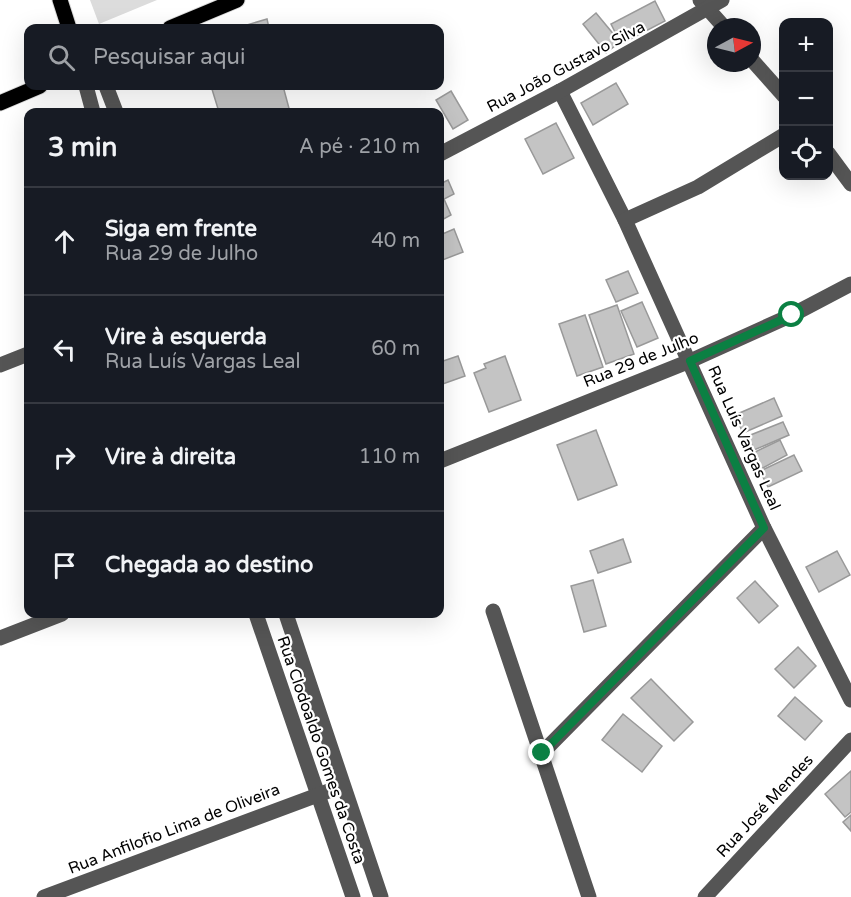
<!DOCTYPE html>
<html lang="pt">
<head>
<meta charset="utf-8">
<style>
	:root { --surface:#171b24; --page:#20242c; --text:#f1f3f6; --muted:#9ea1a6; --line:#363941 }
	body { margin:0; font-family:"Varela Round",sans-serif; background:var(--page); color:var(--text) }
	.controls { position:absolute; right:18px; top:18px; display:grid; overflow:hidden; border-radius:12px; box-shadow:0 6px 24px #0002 }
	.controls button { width:54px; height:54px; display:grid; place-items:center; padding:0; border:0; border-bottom:2px solid var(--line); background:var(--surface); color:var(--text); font:30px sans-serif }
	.compass { position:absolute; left:707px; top:18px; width:54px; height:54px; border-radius:50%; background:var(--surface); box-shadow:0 6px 24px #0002; rotate:83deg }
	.stop { position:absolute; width:18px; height:18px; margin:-14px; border:4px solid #0b8043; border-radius:50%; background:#fff }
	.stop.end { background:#0b8043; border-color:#fff; box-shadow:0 2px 6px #0008 }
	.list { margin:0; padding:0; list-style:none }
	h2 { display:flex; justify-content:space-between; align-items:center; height:78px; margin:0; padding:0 24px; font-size:26px }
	h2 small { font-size:20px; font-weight:400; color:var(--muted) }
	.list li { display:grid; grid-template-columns:39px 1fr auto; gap:18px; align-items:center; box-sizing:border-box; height:108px; padding:0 24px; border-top:2px solid var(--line) }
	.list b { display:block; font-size:22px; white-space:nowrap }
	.list p { margin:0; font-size:20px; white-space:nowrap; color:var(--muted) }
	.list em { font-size:20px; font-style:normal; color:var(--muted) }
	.icon { flex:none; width:33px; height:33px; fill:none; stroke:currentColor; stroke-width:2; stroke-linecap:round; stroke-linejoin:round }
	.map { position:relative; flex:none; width:851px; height:897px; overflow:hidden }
	.search { position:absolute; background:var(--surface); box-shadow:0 6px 24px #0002; left:24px; top:24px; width:420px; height:66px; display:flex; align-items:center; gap:15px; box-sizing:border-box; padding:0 21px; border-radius:12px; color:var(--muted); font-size:22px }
	.panel { position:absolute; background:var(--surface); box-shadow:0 6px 24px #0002; left:24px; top:108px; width:420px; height:510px; border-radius:12px }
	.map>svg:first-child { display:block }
	.green { fill:#dcdcdc }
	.building { fill:#c4c4c4; stroke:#999; stroke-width:1.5 }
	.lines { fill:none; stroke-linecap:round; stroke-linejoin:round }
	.major-casing { stroke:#dbdbdb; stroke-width:17 }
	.minor { stroke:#555; stroke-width:15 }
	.major { stroke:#000; stroke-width:15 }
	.route { stroke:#0b8043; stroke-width:8 }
	.labels { text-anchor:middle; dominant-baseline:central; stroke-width:4.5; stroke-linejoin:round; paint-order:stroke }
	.street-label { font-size:16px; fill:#000; stroke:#fff }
</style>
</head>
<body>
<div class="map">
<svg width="851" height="897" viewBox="0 0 851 897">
	<rect width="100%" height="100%" fill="#fff"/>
	<!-- green -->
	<path class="green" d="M90 0H157L99 24Z"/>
	<!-- building -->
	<g class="building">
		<path d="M655 1 665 21 621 44 611 24Z"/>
		<path d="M596 13 620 42 606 53 583 24Z"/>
		<path d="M267 19 269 28H237Z"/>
		<path d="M616 83 628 104 593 125 581 103Z"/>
		<path d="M211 86H283L290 112H219Z"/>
		<path d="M451 91 468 120 453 129 436 100Z"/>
		<path d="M556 123 574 158 543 174 525 139Z"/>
		<path d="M448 180 454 194 444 199 451 215 440 221V184Z"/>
		<path d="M454 229 463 252 440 261V235Z"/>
		<path d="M628 271 638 293 616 302 606 280Z"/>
		<path d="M642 302 658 338 637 347 621 311Z"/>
		<path d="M617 305 634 354 606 364 589 315Z"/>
		<path d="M585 315 603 367 577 376 559 324Z"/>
		<path d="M458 356 465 376 440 385V362Z"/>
		<path d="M505 356 521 400 489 412 474 373 486 368 484 364Z"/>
		<path d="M774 398 782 416 743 433 735 415Z"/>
		<path d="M783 422 789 435 754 450 748 436Z"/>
		<path d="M596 430 617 485 578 500 557 445Z"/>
		<path d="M780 440 787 455 761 469 753 453Z"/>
		<path d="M794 455 802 471 768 487 760 471Z"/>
		<path d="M623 539 631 562 598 573 590 551Z"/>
		<path d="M837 551 850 575 819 592 806 567Z"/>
		<path d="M593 580 606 626 584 632 571 586Z"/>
		<path d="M755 581 778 606 759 623 737 598Z"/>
		<path d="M798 647 816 666 794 688 775 669Z"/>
		<path d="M651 679 693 722 674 741 631 698Z"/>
		<path d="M795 697 822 721 805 740 778 716Z"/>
		<path d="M623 714 662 746 642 772 602 740Z"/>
		<path d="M851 771V812L845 817 825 794Z"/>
		<path d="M851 815V831L843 822Z"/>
	</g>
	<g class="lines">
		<defs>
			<g id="major">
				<path d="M60 0 69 28"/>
				<path d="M170 28 237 0"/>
				<path d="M0 103 40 86"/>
			</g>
		</defs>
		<!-- major casing -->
		<use href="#major" class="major-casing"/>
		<!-- minor -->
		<g class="minor">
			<path d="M700 0 724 27"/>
			<path d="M752 60 784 96"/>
			<path d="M86 86 93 112"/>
			<path d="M106 86 116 112"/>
			<path d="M560 91 625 220 764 528 851 700"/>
			<path d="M828 153 851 184"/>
			<path d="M440 154 560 91 722 0"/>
			<path d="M625 220 698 187 784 135"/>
			<path d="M0 365 28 354"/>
			<path d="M440 461 690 361 792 315 851 284"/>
			<path d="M493 611 589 897"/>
			<path d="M256 614 353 897"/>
			<path d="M286 614 381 897"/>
			<path d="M0 638 62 614"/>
			<path d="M542 753 764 528"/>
			<path d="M44 897 342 786"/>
			<path d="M705 897 851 740"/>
		</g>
		<!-- major -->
		<use href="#major" class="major"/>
	</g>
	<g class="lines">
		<!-- route -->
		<path class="route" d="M542 753 764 528 690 361 792 315"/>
	</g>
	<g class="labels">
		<!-- street labels -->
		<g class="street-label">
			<text transform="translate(566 67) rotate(-28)">Rua João Gustavo Silva</text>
			<text transform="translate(641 360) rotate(-22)">Rua 29 de Julho</text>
			<text transform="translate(744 438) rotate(66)">Rua Luís Vargas Leal</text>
			<text transform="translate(321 750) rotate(71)">Rua Clodoaldo Gomes da Costa</text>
			<text transform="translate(765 806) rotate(-47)">Rua José Mendes</text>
			<text transform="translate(174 829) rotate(-21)">Rua Anfilofio Lima de Oliveira</text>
		</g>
	</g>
</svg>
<div class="controls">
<button>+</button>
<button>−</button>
<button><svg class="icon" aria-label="locate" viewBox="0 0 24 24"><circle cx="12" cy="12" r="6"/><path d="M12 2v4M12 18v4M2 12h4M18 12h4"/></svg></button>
</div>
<svg class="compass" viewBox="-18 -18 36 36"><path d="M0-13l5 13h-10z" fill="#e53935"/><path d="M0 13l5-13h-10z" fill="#9ea1a6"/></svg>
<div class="stop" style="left:792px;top:315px"></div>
<div class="stop end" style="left:542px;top:753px"></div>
<div class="search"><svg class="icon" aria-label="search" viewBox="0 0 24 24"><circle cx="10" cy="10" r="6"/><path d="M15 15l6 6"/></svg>Pesquisar aqui</div>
<section class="panel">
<h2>3 min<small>A pé · 210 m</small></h2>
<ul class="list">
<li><svg class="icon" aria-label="ahead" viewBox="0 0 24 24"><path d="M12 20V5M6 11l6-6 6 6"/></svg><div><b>Siga em frente</b><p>Rua 29 de Julho</p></div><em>40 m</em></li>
<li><svg class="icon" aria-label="left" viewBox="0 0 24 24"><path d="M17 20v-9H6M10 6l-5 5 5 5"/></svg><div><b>Vire à esquerda</b><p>Rua Luís Vargas Leal</p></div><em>60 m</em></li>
<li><svg class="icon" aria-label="right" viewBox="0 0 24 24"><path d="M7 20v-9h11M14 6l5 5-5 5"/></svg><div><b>Vire à direita</b></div><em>110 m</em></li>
<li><svg class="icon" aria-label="arrive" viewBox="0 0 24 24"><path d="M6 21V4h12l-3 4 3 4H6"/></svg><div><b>Chegada ao destino</b></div></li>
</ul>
</section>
</div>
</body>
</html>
